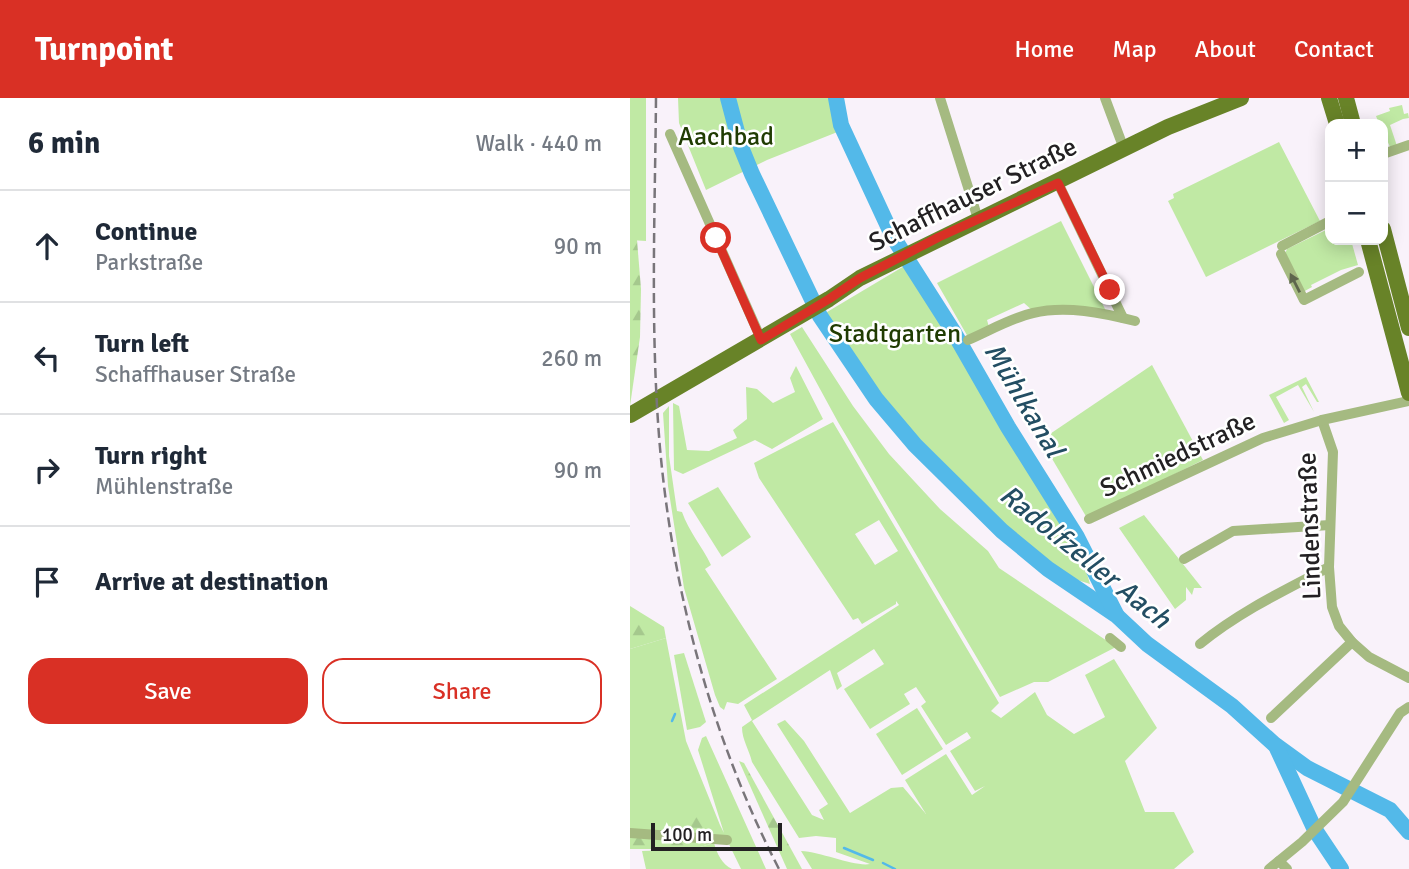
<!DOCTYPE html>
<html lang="en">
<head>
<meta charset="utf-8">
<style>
	:root { --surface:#fff; --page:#f6f6f7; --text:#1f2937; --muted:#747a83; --line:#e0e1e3; --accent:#d93025 }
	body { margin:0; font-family:Signika,sans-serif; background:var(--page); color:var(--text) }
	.controls { position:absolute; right:21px; top:21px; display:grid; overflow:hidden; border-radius:14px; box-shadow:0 4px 18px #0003 }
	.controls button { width:63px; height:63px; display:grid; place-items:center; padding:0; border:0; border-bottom:2px solid var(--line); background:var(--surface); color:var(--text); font:35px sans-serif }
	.scale { position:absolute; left:21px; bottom:18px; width:131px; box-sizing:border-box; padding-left:7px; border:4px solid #232123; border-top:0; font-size:19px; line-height:24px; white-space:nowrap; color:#232123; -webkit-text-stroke:5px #fff; paint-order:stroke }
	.stop { position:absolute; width:21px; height:21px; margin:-16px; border:5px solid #d93025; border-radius:50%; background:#fff }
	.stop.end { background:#d93025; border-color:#fff; box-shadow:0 2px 7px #0008 }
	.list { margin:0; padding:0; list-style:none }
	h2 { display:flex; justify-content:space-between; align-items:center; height:91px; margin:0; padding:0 28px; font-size:30px }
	h2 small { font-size:23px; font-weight:400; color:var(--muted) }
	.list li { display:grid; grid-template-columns:46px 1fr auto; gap:21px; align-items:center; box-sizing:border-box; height:112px; padding:0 28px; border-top:2px solid var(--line) }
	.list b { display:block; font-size:26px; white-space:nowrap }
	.list p { margin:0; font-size:23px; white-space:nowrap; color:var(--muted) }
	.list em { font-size:23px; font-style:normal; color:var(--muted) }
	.actions { display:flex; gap:14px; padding:21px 28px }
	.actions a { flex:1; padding:16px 0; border:2px solid var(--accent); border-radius:21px; text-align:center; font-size:24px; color:var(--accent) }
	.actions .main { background:var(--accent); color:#fff }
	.icon { flex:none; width:38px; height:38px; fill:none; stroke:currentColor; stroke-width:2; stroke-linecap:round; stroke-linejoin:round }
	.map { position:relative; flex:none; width:779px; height:771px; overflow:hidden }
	header { display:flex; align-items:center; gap:42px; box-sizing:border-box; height:98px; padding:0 35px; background:var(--accent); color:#fff }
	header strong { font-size:33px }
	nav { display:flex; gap:38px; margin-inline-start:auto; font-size:24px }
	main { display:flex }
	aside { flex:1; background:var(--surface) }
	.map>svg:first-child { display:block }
	.green { fill:#c0e9a4; fill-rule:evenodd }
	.forest { fill:url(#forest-firs) }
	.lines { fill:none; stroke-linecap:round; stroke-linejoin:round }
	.stream { stroke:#53b9e9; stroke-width:2.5 }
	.river { stroke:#53b9e9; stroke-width:16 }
	.street { stroke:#a5ba81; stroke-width:10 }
	.primary { stroke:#688328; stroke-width:16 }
	.rail { stroke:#79757a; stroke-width:2.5; stroke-dasharray:10 5; stroke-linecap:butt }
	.oneway { fill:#5e664d }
	.route { stroke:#d93025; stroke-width:9 }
	.labels { text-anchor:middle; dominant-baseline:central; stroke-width:5; stroke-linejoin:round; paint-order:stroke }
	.park-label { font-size:26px; fill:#203c02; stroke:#fff }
	.street-label { font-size:26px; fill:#232123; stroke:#fff }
	.water-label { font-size:28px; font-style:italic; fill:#234e63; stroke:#fff }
</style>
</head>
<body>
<header>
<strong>Turnpoint</strong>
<nav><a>Home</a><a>Map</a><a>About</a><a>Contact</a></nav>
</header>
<main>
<aside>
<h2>6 min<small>Walk · 440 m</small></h2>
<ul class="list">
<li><svg class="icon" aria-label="ahead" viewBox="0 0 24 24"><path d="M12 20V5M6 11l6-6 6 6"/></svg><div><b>Continue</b><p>Parkstraße</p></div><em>90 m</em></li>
<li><svg class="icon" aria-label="left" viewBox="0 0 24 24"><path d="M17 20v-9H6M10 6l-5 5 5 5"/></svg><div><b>Turn left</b><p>Schaffhauser Straße</p></div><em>260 m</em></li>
<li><svg class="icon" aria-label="right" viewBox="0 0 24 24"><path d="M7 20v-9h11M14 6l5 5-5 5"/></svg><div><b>Turn right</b><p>Mühlenstraße</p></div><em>90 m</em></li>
<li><svg class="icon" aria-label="arrive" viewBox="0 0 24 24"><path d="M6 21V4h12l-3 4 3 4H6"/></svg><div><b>Arrive at destination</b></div></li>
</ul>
<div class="actions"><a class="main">Save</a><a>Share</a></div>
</aside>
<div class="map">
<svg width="779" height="771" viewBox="0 0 779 771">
	<defs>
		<pattern id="forest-firs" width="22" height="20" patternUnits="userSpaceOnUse" patternTransform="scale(1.75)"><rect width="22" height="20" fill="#c0e9a4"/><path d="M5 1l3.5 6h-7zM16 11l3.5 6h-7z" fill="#a5c88d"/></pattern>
	</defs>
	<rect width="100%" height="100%" fill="#f9f2fa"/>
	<!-- green -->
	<g class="green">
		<path d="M0 0H16V143L0 142Z"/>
		<path d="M48 0H214L215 31 137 62 76 92 49 25Z"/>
		<path d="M772 7 774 16 778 15 779 20 773 21 760 27 767 48 760 49 753 33V26H749L746 18 760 13 759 10Z"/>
		<path d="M649 44 690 123 576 179 538 103 544 100 543 96Z"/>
		<path d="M431 123 476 213H403L394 205 357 222 359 229 338 239 307 185Z"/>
		<path d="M700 130V142H721L728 167 711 172 681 187 682 189 673 194 654 158 657 151Z"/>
		<path d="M281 164 377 330 446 439 460 486 413 471 337 392 313 364 248 300 192 217Z"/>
		<path d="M172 229 223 308 259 356 310 411 358 453 369 470 486 549 418 584H404L370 599 208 324 160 236Z"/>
		<path d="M522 267 573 362 457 420 411 342Z"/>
		<path d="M166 268 193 321 142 351 125 342 53 376 44 372 43 305 49 308 57 352 79 353 107 340 103 332 117 321 116 289 127 291 143 305 165 294 160 280Z"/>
		<path d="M676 279 689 304H687L676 286 672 289 684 314 668 287 646 299 659 322 654 325 639 297Z"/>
		<path d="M39 308V358L47 413 52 414C59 434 72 448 81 467L75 471 147 581 108 606 97 604 94 612 90 609 85 597 54 490 38 388 33 315Z"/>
		<path d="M203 324 369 605 361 613 371 620 405 594 417 617 444 636 475 619 455 577 484 561 527 630 495 663 515 714H544L564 754 544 771H182L171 753C192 754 225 769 240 766L206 754V740L186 738 169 740 122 664C119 651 112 642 112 629L122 622 114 607 269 507 266 503V506L232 526 228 520 223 522 129 380 124 365ZM249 422 268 453 245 467 225 436ZM244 551 254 566 214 591 240 631 280 606 274 596 286 589 296 604 291 608 316 647 337 634 341 640 320 653 345 693 355 688 342 697 316 656 275 682 296 716 273 689 261 690 220 715 174 643 155 622 147 626 198 706 189 712 194 722 182 717 122 623 200 572 207 592 212 588 207 575Z"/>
		<path d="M88 389 121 439 92 459 58 405Z"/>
		<path d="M514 417 572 490H564L562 497 556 489V502L545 511 489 430Z"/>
		<path d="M36 540 56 643 90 727 94 735 68 652 72 640 76 638 136 771H111L97 742 0 735V551Z"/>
		<path d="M54 555 76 624 70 629 57 632 44 557Z"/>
		<path d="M287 610 313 651 272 677 246 636Z"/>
		<path d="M84 745C87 756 92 766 102 771H16L12 753 63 751Z"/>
	</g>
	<!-- forest -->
	<g class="forest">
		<path d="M0 142H7L11 191 10 239 0 308Z"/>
		<path d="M0 508 34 529 36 540 0 551Z"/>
		<path d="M109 663 114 665 172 771H157Z"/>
		<path d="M60 714H79L84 745 63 751H0V733L27 737Z"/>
	</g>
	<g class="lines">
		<!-- stream -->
		<g class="stream">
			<path d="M42 623 45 616"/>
			<path d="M214 750 243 762"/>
			<path d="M253 765 265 771"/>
		</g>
		<!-- river -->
		<g class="river">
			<path d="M98 0 111 49 122 76 190 218 246 301 285 347 372 433 418 471 486 517 517 546 602 608 644 646 677 670 760 712 779 734"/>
			<path d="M206 0 211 27 263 139 323 233 378 329 447 439 486 516"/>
			<path d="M646 648 685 732 711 771"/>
		</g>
		<!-- street -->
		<g class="street">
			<path d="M310 0 348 121"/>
			<path d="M475 0 494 51"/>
			<path d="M40 36 131 241"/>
			<path d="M753 56 779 47"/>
			<path d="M428 85 493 220"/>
			<path d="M652 148 700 123"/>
			<path d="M651 156 674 202 729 174"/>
			<path d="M338 242C359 233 381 220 403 215 436 207 473 215 505 223"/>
			<path d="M692 322 703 354 699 469 702 509 709 528 722 544 739 559 779 580"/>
			<path d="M459 421 633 340 692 322 779 303"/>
			<path d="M554 461 603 433 700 427"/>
			<path d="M480 540 491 549"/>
			<path d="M570 546C609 514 655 492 699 469"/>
			<path d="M641 620 722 544"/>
			<path d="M0 735 97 742"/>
			<path d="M649 763 657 771"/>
			<path d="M639 771 672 744 713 704 770 615 779 609"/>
		</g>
		<!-- primary -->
		<g class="primary">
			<path d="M699 0 707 26"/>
			<path d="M716 0 723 26"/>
			<path d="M753 131 779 230"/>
			<path d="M738 142 779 295"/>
			<path d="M0 317 199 201 230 180 538 29 611 0"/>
		</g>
		<!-- rail -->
		<path class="rail" d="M26 0C25 116 20 234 30 350 43 495 82 641 149 771"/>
	</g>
	<!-- one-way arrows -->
	<defs><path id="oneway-solid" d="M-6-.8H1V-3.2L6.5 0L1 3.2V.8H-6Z" transform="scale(1.75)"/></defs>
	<use class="oneway" href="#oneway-solid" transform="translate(665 185) rotate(-117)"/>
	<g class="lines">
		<!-- route -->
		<path class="route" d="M86 140 131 242 199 201 230 180 309 139 428 85 480 192"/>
	</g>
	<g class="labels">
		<!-- park labels -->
		<g class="park-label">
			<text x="96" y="39">Aachbad</text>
			<text x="265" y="236">Stadtgarten</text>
		</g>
		<!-- street labels -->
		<g class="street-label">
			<text transform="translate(343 97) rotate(-26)">Schaffhauser Straße</text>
			<text transform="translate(548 357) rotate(-25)">Schmiedstraße</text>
			<text transform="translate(680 428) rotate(-92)">Lindenstraße</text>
		</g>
		<!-- water labels -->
		<g class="water-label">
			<text transform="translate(394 302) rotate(59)">Mühlkanal</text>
			<text transform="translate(455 459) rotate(39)">Radolfzeller Aach</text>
		</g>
	</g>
</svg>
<div class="controls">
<button>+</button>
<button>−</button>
</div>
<div class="scale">100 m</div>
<div class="stop" style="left:86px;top:140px"></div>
<div class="stop end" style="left:480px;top:192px"></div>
</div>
</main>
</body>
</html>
